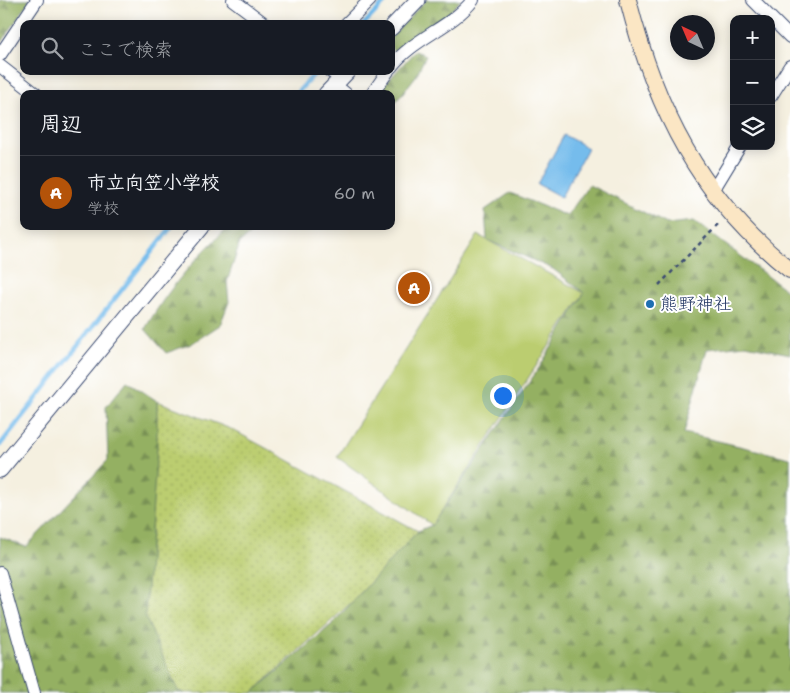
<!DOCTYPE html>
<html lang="ja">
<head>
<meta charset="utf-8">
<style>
	:root { --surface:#171b24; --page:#20242c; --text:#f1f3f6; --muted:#9ea1a6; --line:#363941; --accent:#b45309 }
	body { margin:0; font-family:"Shantell Sans","Klee One",sans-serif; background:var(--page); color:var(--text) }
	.controls { position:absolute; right:15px; top:15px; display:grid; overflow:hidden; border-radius:10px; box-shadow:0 2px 12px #0003 }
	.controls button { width:45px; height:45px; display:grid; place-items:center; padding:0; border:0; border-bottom:1px solid var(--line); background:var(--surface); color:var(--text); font:25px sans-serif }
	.compass { position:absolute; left:670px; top:15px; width:45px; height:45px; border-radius:50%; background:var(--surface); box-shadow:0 2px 12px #0003; rotate:316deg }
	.you { position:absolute; left:502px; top:395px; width:18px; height:18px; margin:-12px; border:4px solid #fff; border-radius:50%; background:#1a73e8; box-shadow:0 0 0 8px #1a73e833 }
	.badge { display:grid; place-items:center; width:32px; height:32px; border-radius:50%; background:var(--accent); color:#fff; font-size:16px; font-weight:700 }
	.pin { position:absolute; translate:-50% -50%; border:2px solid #fff; box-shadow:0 1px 5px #0006 }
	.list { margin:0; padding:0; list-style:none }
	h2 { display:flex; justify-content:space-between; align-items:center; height:65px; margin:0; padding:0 20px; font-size:21px }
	h2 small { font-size:16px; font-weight:400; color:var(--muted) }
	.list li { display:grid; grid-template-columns:32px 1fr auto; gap:15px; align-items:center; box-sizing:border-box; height:75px; padding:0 20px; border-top:1px solid var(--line) }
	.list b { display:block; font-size:19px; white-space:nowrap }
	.list p { margin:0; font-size:16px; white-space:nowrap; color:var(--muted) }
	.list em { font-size:16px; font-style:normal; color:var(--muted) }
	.icon { flex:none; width:28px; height:28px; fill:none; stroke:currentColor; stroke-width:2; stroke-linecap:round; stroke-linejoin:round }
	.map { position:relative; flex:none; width:790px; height:693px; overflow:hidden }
	.search { position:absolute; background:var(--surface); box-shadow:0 2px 12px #0003; left:20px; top:20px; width:375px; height:55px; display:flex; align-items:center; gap:12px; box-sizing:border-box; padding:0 18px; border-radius:10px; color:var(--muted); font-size:19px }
	.panel { position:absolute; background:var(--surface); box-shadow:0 2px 12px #0003; left:20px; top:90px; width:375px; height:140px; border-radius:10px }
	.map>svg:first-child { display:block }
	.grass { fill:url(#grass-dots); stroke:#6b7e67 }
	.forest { fill:url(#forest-firs); stroke:#587060 }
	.pitch { fill:#bbcd70; stroke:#6b7e67 }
	.water { fill:#75bcec; stroke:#4876a5 }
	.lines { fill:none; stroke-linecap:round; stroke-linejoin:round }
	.stream { stroke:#75bcec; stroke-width:4.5 }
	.minor-casing { stroke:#3c4c72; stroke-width:14 }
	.tertiary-casing { stroke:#3c4c72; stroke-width:17 }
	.secondary-casing { stroke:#3c4c72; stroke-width:18 }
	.path { stroke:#3c4c72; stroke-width:2.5; stroke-dasharray:4 4; stroke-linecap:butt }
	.minor { stroke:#fff; stroke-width:12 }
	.tertiary { stroke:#fff; stroke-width:15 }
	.secondary { stroke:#fbe6c4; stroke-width:16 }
	.poi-dot { fill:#1f6fb2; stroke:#fff; stroke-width:2 }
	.labels { text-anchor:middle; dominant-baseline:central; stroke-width:4; stroke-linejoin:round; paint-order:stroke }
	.poi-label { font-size:18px; fill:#1b2f5e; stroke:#fff; text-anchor:start }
</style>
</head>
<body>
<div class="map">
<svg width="790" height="693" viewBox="0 0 790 693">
	<defs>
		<pattern id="grass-dots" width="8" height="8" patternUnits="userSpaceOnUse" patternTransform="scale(1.25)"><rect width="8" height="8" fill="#bbcd70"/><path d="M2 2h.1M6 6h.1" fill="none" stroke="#a0b063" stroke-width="1.8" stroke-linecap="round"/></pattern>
		<pattern id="forest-firs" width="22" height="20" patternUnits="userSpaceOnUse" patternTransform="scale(1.25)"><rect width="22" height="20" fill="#94b062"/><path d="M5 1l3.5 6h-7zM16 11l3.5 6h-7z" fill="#789054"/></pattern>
	</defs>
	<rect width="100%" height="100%" fill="#fff"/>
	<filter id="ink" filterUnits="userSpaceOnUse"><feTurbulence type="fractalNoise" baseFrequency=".02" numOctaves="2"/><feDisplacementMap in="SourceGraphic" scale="10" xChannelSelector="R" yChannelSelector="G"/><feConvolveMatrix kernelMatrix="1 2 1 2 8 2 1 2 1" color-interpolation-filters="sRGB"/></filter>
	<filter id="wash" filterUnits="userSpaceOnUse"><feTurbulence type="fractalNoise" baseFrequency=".0096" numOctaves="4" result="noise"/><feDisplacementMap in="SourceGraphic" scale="20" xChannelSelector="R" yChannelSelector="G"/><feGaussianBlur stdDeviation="1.12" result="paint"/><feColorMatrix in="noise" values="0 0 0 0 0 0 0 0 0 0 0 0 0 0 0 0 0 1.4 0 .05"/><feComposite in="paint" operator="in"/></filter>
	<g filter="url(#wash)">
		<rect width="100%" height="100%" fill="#f5f0e0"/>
		<!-- grass -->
		<path class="grass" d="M157 401 231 429 418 531 353 601 252 693H184L178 691 141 631 151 535Z"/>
		<!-- forest -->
		<g class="forest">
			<path d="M0 0H30L0 45Z"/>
			<path d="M426 0H461L444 18 394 51 391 48V37Z"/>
			<path d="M415 51 426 55 416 76 391 108V94H366L386 83Z"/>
			<path d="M589 185 667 224 694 221 790 293V354L746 345 707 349 684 433 790 458V689L786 693H252L331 625 418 531 432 525 539 368 584 293 553 269 487 240 485 210 510 193 567 216Z"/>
			<path d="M229 226H260L240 243 227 282 229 302 220 325 191 344 166 353 145 329C169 287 194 260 229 226Z"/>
			<path d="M127 381 157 401V447L145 616 178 691 184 693H0V537L26 547 108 460 106 407Z"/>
		</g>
		<!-- pitch -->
		<path class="pitch" d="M478 235 584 293 432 525 337 457Z"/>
		<!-- water -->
		<path class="water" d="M564 135 588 148 561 197 537 184Z"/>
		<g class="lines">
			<!-- stream -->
			<g class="stream">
				<path d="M364 24 387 0"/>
				<path d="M296 94 317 71"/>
				<path d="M0 445 172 226"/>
			</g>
		</g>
	</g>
	<g filter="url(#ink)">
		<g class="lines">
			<defs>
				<g id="minor">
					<path d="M233 0 265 24"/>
					<path d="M753 0 790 37"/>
					<path d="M346 24 370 0"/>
					<path d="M0 55 37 0"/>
					<path d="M0 66 36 94"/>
					<path d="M391 67C413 38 451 28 473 0"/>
					<path d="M330 71 341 79"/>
					<path d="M335 85 346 94"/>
					<path d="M372 94 388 71"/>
					<path d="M771 96 790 66"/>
					<path d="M712 192 740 146"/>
					<path d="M0 573 34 693"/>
				</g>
				<g id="tertiary">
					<path d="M391 28 418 0"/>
					<path d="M326 94 348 71"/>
					<path d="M0 470 202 226"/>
				</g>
				<path id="secondary" d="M628 0C656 110 700 198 790 270"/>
			</defs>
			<!-- minor casing -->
			<use href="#minor" class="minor-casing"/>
			<!-- tertiary casing -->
			<use href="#tertiary" class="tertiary-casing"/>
			<!-- secondary casing -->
			<use href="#secondary" class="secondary-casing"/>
			<!-- path -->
			<path class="path" d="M659 285 719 224"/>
			<!-- minor -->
			<use href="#minor" class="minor"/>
			<!-- tertiary -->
			<use href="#tertiary" class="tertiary"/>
			<!-- secondary -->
			<use href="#secondary" class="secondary"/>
		</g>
	</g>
	<!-- markers -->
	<circle class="poi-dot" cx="650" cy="304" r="5"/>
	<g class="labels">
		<!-- poi labels -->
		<g class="poi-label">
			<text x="660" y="304">熊野神社</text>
		</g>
	</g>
</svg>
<div class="controls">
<button>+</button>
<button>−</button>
<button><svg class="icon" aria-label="layers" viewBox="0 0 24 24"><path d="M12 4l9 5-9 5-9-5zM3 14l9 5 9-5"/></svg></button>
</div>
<svg class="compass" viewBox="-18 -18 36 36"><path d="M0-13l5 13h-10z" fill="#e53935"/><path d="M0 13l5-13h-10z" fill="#9ea1a6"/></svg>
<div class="you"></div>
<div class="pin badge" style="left:414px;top:288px">A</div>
<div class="search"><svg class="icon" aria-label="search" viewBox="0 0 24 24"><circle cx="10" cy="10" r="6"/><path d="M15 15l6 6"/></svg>ここで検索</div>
<section class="panel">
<h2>周辺<small></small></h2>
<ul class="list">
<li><span class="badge">A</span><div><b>市立向笠小学校</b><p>学校</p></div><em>60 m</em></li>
</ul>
</section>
</div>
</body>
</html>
